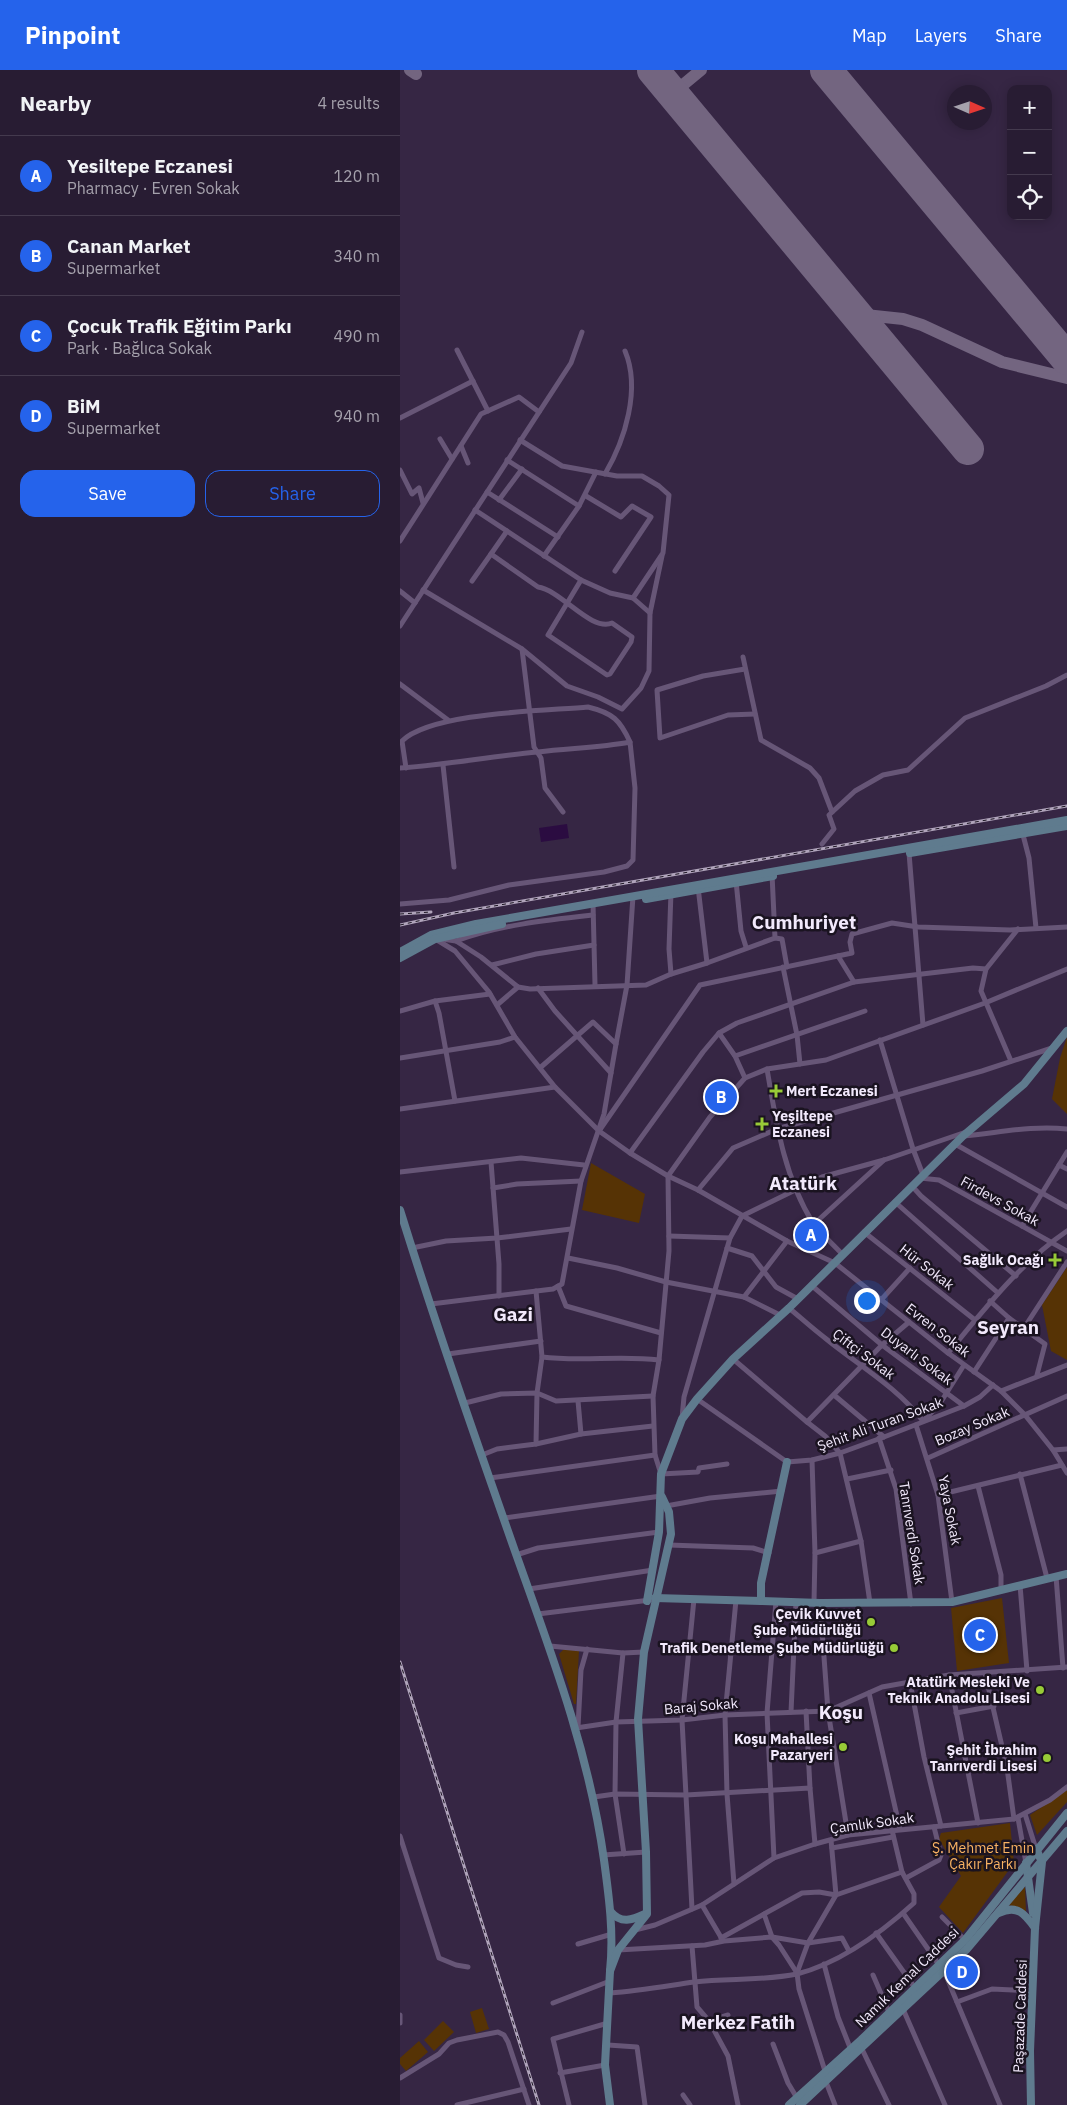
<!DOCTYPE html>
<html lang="en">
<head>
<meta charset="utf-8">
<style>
	:root { --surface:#281c33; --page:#34293f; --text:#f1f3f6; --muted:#a5a1ac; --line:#443a4e; --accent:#2563eb }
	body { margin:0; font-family:"IBM Plex Sans",sans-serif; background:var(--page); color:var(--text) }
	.controls { position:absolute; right:15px; top:15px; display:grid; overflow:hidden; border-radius:10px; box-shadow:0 2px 12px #0003 }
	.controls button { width:45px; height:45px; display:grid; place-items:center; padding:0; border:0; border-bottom:1px solid var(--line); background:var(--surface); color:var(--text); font:25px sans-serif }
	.compass { position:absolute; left:547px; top:15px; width:45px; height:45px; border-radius:50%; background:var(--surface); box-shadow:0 2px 12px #0003; rotate:93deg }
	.you { position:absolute; left:466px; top:1230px; width:18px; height:18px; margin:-12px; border:4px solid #fff; border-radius:50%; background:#1a73e8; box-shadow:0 0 0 8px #1a73e833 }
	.badge { display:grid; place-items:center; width:32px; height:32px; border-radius:50%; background:var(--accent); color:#fff; font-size:16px; font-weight:700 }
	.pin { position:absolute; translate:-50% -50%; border:2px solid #fff; box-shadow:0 1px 5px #0006 }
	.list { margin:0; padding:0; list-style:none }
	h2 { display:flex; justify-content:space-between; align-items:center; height:65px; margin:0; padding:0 20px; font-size:21px }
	h2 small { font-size:16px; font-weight:400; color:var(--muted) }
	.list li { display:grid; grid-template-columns:32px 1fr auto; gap:15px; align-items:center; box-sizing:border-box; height:80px; padding:0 20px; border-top:1px solid var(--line) }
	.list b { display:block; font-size:19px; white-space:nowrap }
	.list p { margin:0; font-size:16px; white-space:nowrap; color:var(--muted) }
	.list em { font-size:16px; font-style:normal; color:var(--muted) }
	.actions { display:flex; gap:10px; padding:15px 20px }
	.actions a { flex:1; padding:11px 0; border:1px solid var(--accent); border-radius:15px; text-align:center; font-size:18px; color:var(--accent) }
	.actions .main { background:var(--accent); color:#fff }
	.icon { flex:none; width:28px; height:28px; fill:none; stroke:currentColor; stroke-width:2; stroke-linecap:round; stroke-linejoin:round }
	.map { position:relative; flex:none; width:667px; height:2035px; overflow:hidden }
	header { display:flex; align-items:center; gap:30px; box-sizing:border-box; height:70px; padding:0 25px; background:var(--accent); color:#fff }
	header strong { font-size:24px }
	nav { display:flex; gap:28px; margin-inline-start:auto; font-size:18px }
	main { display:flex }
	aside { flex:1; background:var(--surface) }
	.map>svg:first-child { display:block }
	.green { fill:#563305 }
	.water { fill:#2b0c41 }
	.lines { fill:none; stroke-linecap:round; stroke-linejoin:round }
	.taxiway { stroke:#736580; stroke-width:12 }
	.runway { stroke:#736580; stroke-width:32 }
	.street { stroke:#675677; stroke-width:5 }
	.secondary { stroke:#5f7b8e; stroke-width:8 }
	.rail-casing { stroke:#b0a4bb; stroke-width:3 }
	.rail { stroke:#1a1320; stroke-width:1; stroke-dasharray:4; stroke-linecap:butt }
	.poi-dot { fill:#98cb37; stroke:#1a1320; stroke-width:2 }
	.labels { text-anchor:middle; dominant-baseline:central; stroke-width:5; stroke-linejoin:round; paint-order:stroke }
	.poi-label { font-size:14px; font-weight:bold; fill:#f2e9fc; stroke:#1a1320; text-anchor:end }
	.street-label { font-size:14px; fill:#f2e9fc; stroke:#1a1320 }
	.park-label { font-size:14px; fill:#f9b263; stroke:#1a1320 }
	.district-label { font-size:19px; font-weight:bold; fill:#f2e9fc; stroke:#1a1320 }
</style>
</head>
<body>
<header>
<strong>Pinpoint</strong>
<nav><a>Map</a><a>Layers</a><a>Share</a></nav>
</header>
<main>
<aside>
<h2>Nearby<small>4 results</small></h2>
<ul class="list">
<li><span class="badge">A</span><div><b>Yesiltepe Eczanesi</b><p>Pharmacy · Evren Sokak</p></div><em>120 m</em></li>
<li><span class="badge">B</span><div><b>Canan Market</b><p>Supermarket</p></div><em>340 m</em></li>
<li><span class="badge">C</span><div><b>Çocuk Trafik Eğitim Parkı</b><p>Park · Bağlıca Sokak</p></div><em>490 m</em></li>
<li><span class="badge">D</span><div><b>BiM</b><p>Supermarket</p></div><em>940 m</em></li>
</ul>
<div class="actions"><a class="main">Save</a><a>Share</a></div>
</aside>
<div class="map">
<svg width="667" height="2035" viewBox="0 0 667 2035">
	<rect width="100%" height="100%" fill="#362644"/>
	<!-- green -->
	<g class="green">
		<path d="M667 967V1044L652 1029 660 988Z"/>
		<path d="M191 1093 245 1124 239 1153 182 1140Z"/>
		<path d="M667 1197V1290L651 1281 642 1235Z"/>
		<path d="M602 1528 609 1593 557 1601 551 1538Z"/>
		<path d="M164 1579 179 1581 176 1634H174L159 1584Z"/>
		<path d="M667 1720V1732L637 1765 630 1745Z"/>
		<path d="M610 1753 614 1793 563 1863 539 1837 561 1806 539 1769 541 1763Z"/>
		<path d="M625 1817 626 1842 617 1837 608 1835Z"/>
		<path d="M82 1938 89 1959 76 1963 70 1942Z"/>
		<path d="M43 1951 54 1962 34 1981 24 1970Z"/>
		<path d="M19 1971 28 1982 6 2001 0 1994V1988Z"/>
	</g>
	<!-- water -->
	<path class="water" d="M167 754 169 768 141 772 139 758Z"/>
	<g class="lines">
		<!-- taxiway -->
		<g class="taxiway">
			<path d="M10 0 16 4"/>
			<path d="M272 24 301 0"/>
			<path d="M456 244 503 249 522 255 602 292 667 308"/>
		</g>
		<!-- runway -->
		<g class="runway">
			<path d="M253 0 568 379"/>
			<path d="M426 0 667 289"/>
		</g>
		<!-- street -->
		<g class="street">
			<path d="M57 280 88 341"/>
			<path d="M0 348 73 311"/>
			<path d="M40 369 52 389"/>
			<path d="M120 370 162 396 217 406H242L259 416 269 425 263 483 233 528"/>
			<path d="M61 376 68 393"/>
			<path d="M107 390 179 436 144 486"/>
			<path d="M0 400 12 424 19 418 23 433"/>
			<path d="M205 404C225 370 241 319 225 281"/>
			<path d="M87 422 158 467"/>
			<path d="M186 426 221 447 232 436 251 447 215 501"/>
			<path d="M99 430 122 399"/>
			<path d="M179 436 196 402"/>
			<path d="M107 461 91 484 138 517C161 520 191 562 212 553L232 567 231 572 210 604 207 605 148 565 181 510"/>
			<path d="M0 471 81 344 119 327 139 342"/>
			<path d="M72 511 91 484"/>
			<path d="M23 520 122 579 167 616 198 627 222 639 241 618 249 601 250 543 233 528 210 523 181 510 75 440"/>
			<path d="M0 521 15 533"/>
			<path d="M250 543 262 486"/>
			<path d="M0 556 171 293 182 262"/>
			<path d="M122 579 134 677 141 688 145 718 163 742"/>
			<path d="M343 587 361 670 410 698 419 708 432 742"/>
			<path d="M345 599 303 606 257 620 260 668 328 645 355 644"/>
			<path d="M0 614 48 650"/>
			<path d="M43 695 54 797"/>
			<path d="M0 698C46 695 92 686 138 682 169 678 199 678 230 672L235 718 233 790 227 796 204 802 109 815 49 830 0 834"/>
			<path d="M6 698 2 671C32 642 145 641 188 637 213 643 220 650 230 672"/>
			<path d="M622 761 629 788 636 858"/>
			<path d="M422 774 434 759 429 745 455 721 483 705 508 700 565 648 646 616 667 605"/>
			<path d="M509 783 523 955"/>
			<path d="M336 811 341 861 346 877"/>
			<path d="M298 817 307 893"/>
			<path d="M271 822 269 879 271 904"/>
			<path d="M193 833 195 915"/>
			<path d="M375 868 382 869 387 897"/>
			<path d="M42 869 56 871 81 887 118 917 130 919 246 915 271 904 307 893 375 868 372 804"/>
			<path d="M37 870 55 881 89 922 115 967 155 1017"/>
			<path d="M56 871C99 855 147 850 193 845"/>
			<path d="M438 886 454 912"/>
			<path d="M92 895 136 884 194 875"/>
			<path d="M383 897 397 965 400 994"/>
			<path d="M138 918 155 941 211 1003 216 974"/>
			<path d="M97 935 118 917"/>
			<path d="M0 941 35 931"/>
			<path d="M319 963 335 986 345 1008"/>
			<path d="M480 970 513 1079 523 1105"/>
			<path d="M335 986 465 941"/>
			<path d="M0 988 100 972 115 967"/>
			<path d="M611 991 581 921 586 899 618 859"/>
			<path d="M141 997 193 952 216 974 227 915 233 826"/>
			<path d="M367 999C376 1052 384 1107 413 1153 421 1164 433 1174 442 1184"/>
			<path d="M55 1031 39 943 35 931 90 924"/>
			<path d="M0 1039 155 1017 199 1061 230 1083 268 1106 298 1120 387 1171 435 1193 548 1283 601 1321 625 1345 653 1380 667 1403"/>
			<path d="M199 1061 300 915 452 883 450 872 452 864 492 853 518 857 610 860 667 857"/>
			<path d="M563 1066C598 1063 632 1055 667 1059"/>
			<path d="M555 1074 667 1137"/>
			<path d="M230 1083 303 982 319 963 337 953 454 912 573 898 586 899"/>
			<path d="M91 1092 99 1194V1226"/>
			<path d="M659 1095 667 1099"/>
			<path d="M0 1102 121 1088 184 1095"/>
			<path d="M520 1108 539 1110 667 1181"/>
			<path d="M512 1116 521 1126 616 1206"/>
			<path d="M93 1118 117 1114 181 1111"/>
			<path d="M298 1120 333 1078 377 1059 582 1001 652 978"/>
			<path d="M495 1132 598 1223"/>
			<path d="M622 1156 667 1082"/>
			<path d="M464 1162 575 1250"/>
			<path d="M269 1166 330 1168"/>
			<path d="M397 1173 414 1154 484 1090"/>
			<path d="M12 1178 46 1171 97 1168 171 1159"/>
			<path d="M327 1178 352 1186 376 1217 398 1229"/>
			<path d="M168 1188 217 1198 266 1212 344 1227 380 1245"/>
			<path d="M411 1215 482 1275 564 1336"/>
			<path d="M158 1216 166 1236 261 1263"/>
			<path d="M136 1221 142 1287C181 1292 220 1285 259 1290"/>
			<path d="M344 1227 387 1171"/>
			<path d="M481 1230 510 1198"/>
			<path d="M590 1231 609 1248 645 1274 637 1305"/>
			<path d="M31 1234 153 1219 162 1214 181 1111 204 1044 211 1003"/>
			<path d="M389 1238C401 1248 413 1259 425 1268 458 1295 497 1317 523 1351L539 1335 564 1295"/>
			<path d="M624 1258 667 1192"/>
			<path d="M548 1283C584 1240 620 1193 667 1161"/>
			<path d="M48 1284 141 1271"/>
			<path d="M142 1287 137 1323 156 1331 253 1326"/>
			<path d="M333 1289 407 1352"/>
			<path d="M574 1302 609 1248"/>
			<path d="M601 1321 667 1295"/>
			<path d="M434 1325 484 1367"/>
			<path d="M297 1329 387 1392 412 1390 440 1383 484 1367 564 1336 580 1327 593 1315"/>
			<path d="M178 1331 181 1364"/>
			<path d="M65 1333 101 1324 137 1323 136 1374 97 1379 82 1385"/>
			<path d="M282 1348 284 1327 330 1168 342 1146 422 1107 484 1090 566 1062"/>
			<path d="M516 1355 538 1425 552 1532"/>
			<path d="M479 1368 496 1419 511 1534"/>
			<path d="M136 1374 181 1364 253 1356"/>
			<path d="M653 1380 667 1379"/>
			<path d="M528 1388 667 1326"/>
			<path d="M412 1390 415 1483"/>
			<path d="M327 1394 299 1398 298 1402 261 1404 255 1385 253 1326 259 1290 269 1181 268 1106 310 1047 345 1008 367 999 426 990 585 933 667 899"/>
			<path d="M620 1404 647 1508"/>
			<path d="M90 1408 255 1385"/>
			<path d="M447 1409 491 1400"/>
			<path d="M578 1416 601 1505V1519"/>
			<path d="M538 1425 662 1395"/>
			<path d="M266 1436 310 1428 382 1421"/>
			<path d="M104 1448 261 1426"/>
			<path d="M269 1475 353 1478 369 1483"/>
			<path d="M116 1485 138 1478 259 1462"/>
			<path d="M656 1506 663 1598"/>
			<path d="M620 1515 627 1601"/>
			<path d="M129 1519 253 1500"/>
			<path d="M414 1532 415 1483 461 1471"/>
			<path d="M420 1533 428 1641 482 1617 549 1605 667 1597"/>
			<path d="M470 1533 461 1471 440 1383 425 1366 407 1352 482 1275 509 1252"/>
			<path d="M138 1544 250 1530"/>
			<path d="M150 1576 223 1583 244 1582"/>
			<path d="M223 1583 216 1652 215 1724 224 1784"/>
			<path d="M585 1603 607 1698 614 1749"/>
			<path d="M549 1605 578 1753"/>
			<path d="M510 1612 524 1687 541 1756"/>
			<path d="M469 1623 500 1759"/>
			<path d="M406 1641 410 1718"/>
			<path d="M391 1642 396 1532"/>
			<path d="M556 1643 594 1636"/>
			<path d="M178 1657 181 1600 187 1579"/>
			<path d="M176 1658 216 1652 282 1650 325 1645 428 1641 448 1765"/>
			<path d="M194 1727 215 1724 286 1725 410 1718 415 1774"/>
			<path d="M625 1744 636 1779"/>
			<path d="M618 1748 626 1793"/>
			<path d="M0 1766 39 1888 56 1895 68 1897"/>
			<path d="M432 1778 493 1767"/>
			<path d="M203 1785 246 1782"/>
			<path d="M374 1788 367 1643 376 1531"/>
			<path d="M506 1808 539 1790 541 1785 534 1757"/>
			<path d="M334 1814 327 1724 325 1645 336 1530"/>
			<path d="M302 1835 322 1869"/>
			<path d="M292 1839 282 1650 294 1529"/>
			<path d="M503 1843 539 1895"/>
			<path d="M364 1844 372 1867 379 1875 397 1903"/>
			<path d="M542 1847 565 1870"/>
			<path d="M235 1860 255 1855 302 1835 374 1788 415 1774 448 1765 614 1749 650 1730 667 1717"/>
			<path d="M476 1863 515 1918"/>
			<path d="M321 1868 402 1823 419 1822 436 1825 502 1802"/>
			<path d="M178 1874 212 1864"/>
			<path d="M292 1876 297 1937 309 1951 328 1986 338 2035"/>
			<path d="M218 1880 305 1875 324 1871 372 1867 408 1873 442 1868 449 1881"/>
			<path d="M424 1894 438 1947 451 1980"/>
			<path d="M544 1901 600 2035"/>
			<path d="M473 1905 489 1942"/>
			<path d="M210 1923C239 1921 266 1916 294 1912 328 1908 363 1911 397 1904 440 1893 482 1862 514 1833V1824L502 1802 492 1760"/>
			<path d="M557 1932 592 1919 633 1921"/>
			<path d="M153 1933 210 1911"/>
			<path d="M503 1939 545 2035"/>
			<path d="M0 1945V1953"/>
			<path d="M309 1951 328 1945"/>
			<path d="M373 1974 388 2013 397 2028"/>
			<path d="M208 1975 237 1977 245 2035"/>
			<path d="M461 1977 489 2035"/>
			<path d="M425 2001 399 1919 397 1903 408 1873 436 1825 431 1770"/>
			<path d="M160 2003 205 1995"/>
			<path d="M0 2008 39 1984 49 1973 57 1970 98 1962 104 1965 108 1972 129 2035"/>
			<path d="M426 2012 435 2035"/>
			<path d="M283 2025 290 2035"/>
			<path d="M57 2035 124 2019"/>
			<path d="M169 2035 153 1969 208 1953"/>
		</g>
		<!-- secondary -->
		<g class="secondary">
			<path d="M510 783 667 756"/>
			<path d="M246 829 373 806"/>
			<path d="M0 882 31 865 76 854 667 750"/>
			<path d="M0 888 35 869 102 854"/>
			<path d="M0 1140C36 1256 76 1370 116 1484 152 1585 189 1683 204 1790 209 1827 214 1863 210 1901"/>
			<path d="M255 1528 361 1531V1513L387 1392"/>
			<path d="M247 1531 259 1462 261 1404 282 1349 297 1329 333 1289 389 1238 563 1066 624 1014 667 961"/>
			<path d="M361 1531 420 1533 552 1532 667 1504"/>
			<path d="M626 1793 633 1843"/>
			<path d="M211 1842C221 1854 232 1850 245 1844"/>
			<path d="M599 1843C617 1834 625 1844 635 1858"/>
			<path d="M210 2035 205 1995 210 1901 218 1880 247 1844 246 1782 238 1649 244 1582 271 1464 269 1442 262 1427"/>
			<path d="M389 2035 461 1970 565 1870 667 1743"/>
			<path d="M400 2035 567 1879 667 1761"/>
			<path d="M631 2035 630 1981 635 1858 642 1792 636 1779"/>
		</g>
		<defs>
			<g id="rail">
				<path d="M0 844 31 842"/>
				<path d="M0 855 54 843 667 736"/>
				<path d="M0 1592 139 2035"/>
			</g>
		</defs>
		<!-- rail casing -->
		<use href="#rail" class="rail-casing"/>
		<!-- rail -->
		<use href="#rail" class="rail"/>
	</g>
	<!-- markers -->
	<g class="poi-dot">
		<path d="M373.5 1013.5h5v5h5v5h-5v5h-5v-5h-5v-5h5z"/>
		<path d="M359.5 1046.5h5v5h5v5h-5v5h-5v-5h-5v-5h5z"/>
		<path d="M652.5 1182.5h5v5h5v5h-5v5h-5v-5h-5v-5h5z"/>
		<circle cx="471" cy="1552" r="5"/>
		<circle cx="494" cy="1578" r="5"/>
		<circle cx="640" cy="1620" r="5"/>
		<circle cx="443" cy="1677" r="5"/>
		<circle cx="647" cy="1688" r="5"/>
	</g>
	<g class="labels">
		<!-- poi labels -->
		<g class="poi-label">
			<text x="386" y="1021" text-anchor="start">Mert Eczanesi</text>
			<text x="372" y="1046" text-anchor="start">Yeşiltepe<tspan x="372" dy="16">Eczanesi</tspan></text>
			<text x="644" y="1190">Sağlık Ocağı</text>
			<text x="461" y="1544">Çevik Kuvvet<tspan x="461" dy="16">Şube Müdürlüğü</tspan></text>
			<text x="484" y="1578">Trafik Denetleme Şube Müdürlüğü</text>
			<text x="630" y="1612">Atatürk Mesleki Ve<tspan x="630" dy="16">Teknik Anadolu Lisesi</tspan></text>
			<text x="433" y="1669">Koşu Mahallesi<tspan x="433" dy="16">Pazaryeri</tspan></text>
			<text x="637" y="1680">Şehit İbrahim<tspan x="637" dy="16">Tanrıverdi Lisesi</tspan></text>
		</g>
		<!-- street labels -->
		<g class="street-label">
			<text transform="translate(600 1131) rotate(29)">Firdevs Sokak</text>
			<text transform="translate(527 1197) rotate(38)">Hür Sokak</text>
			<text transform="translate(538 1260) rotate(38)">Evren Sokak</text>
			<text transform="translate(464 1284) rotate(37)">Çiftçi Sokak</text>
			<text transform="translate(517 1286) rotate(37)">Duyarlı Sokak</text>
			<text transform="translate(480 1354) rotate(-20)">Şehit Ali Turan Sokak</text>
			<text transform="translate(572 1356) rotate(-23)">Bozay Sokak</text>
			<text transform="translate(550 1440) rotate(79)">Yaya Sokak</text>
			<text transform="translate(512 1463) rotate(81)">Tanrıverdi Sokak</text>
			<text transform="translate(301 1636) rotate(-5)">Baraj Sokak</text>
			<text transform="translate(472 1753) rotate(-8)">Çamlık Sokak</text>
			<text transform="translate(507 1907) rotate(-44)">Namık Kemal Caddesi</text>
			<text transform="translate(620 1946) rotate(-88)">Paşazade Caddesi</text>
		</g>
		<!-- park labels -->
		<g class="park-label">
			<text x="583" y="1778">Ş. Mehmet Emin<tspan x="583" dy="16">Çakır Parkı</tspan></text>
		</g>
		<!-- district labels -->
		<g class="district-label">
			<text x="404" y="852">Cumhuriyet</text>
			<text x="403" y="1113">Atatürk</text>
			<text x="113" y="1244">Gazi</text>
			<text x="608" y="1257">Seyran</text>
			<text x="441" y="1642">Koşu</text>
			<text x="338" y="1952">Merkez Fatih</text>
		</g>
	</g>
</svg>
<div class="controls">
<button>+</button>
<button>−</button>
<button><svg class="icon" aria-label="locate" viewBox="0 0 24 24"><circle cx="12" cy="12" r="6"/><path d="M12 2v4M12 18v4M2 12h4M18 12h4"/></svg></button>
</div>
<svg class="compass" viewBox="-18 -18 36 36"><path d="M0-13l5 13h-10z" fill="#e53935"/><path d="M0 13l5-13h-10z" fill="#a5a1ac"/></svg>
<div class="you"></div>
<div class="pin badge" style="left:411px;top:1165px">A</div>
<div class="pin badge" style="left:321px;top:1027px">B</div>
<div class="pin badge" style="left:580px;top:1565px">C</div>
<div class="pin badge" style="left:562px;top:1902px">D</div>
</div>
</main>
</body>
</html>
